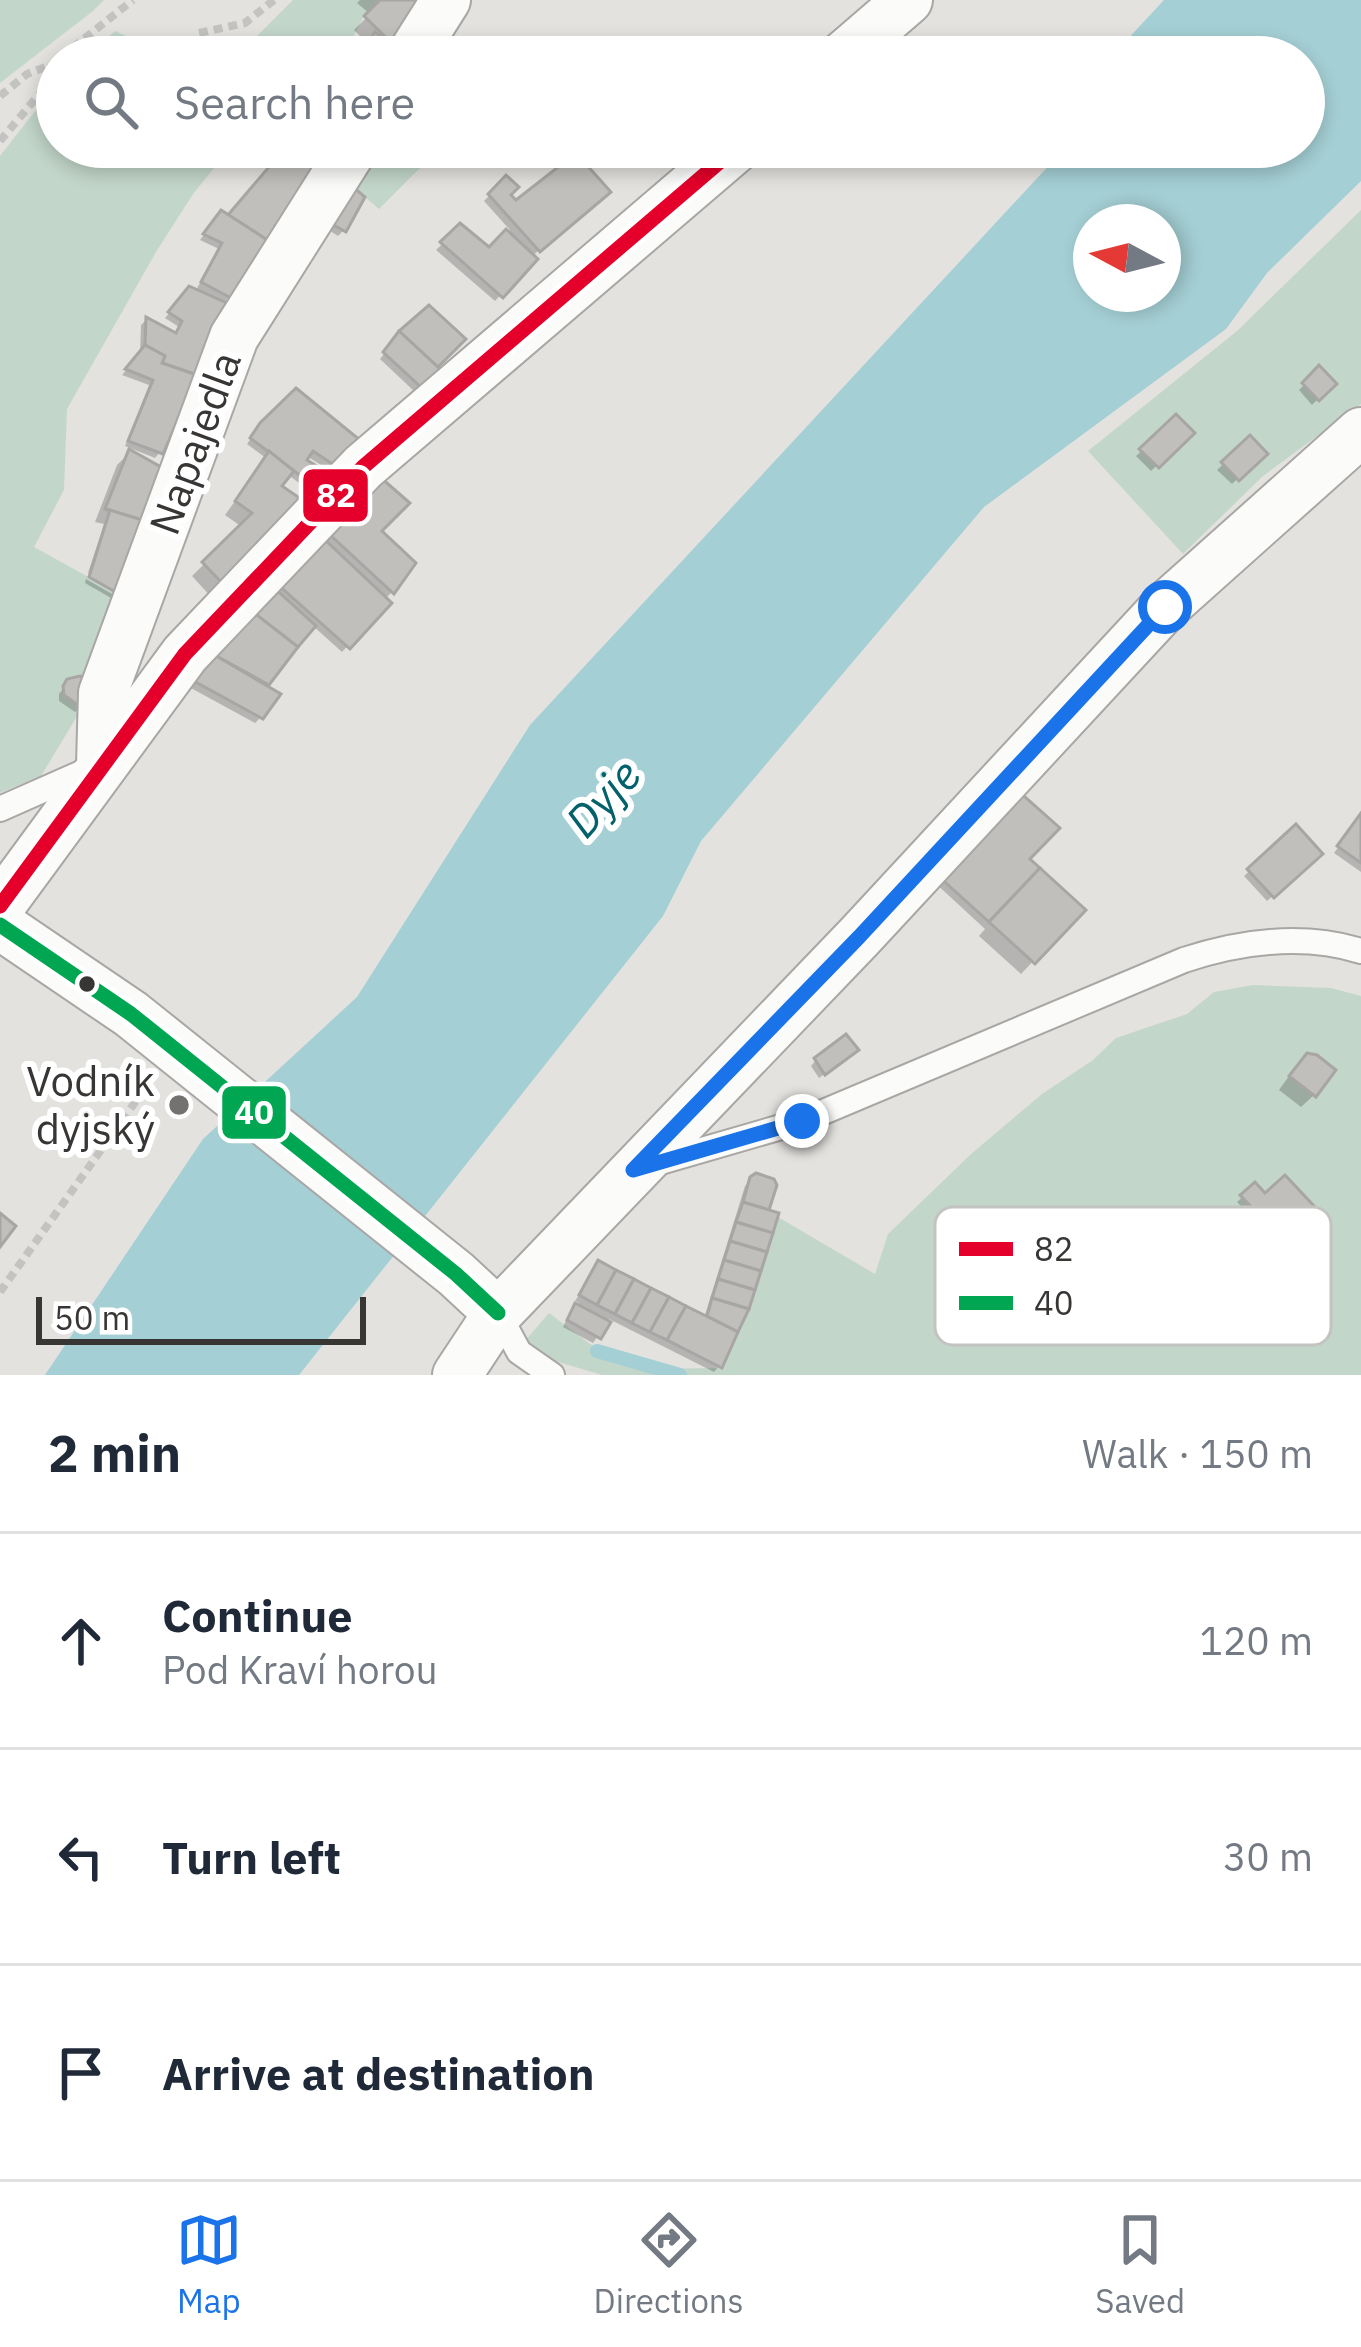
<!DOCTYPE html>
<meta charset="utf-8">
<style>
body{margin:0;font-family:"IBM Plex Sans",sans-serif;background:#f6f6f7;color:#1f2937}
.compass{position:absolute;left:1073px;top:204px;width:108px;height:108px;border-radius:50%;background:#fff;box-shadow:0 6px 18px #0003;rotate:277deg}
.scale{position:absolute;left:36px;bottom:30px;width:330px;box-sizing:border-box;padding-left:12px;border:6px solid #383634;border-top:0;font-size:33px;line-height:42px;white-space:nowrap;color:#383634;-webkit-text-stroke:9px #fff;paint-order:stroke}
.stop{position:absolute;width:36px;height:36px;margin:-27px;border:9px solid #1a73e8;border-radius:50%;background:#fff}
.stop.end{background:#1a73e8;border-color:#fff;box-shadow:0 3px 12px #0008}
.list{margin:0;padding:0;list-style:none}
h2{display:flex;justify-content:space-between;align-items:center;height:156px;margin:0;padding:0 48px;font-size:51px}
h2 small{font-size:39px;font-weight:400;color:#747a83}
.list li{display:grid;grid-template-columns:78px 1fr auto;gap:36px;align-items:center;box-sizing:border-box;height:216px;padding:0 48px;border-top:3px solid #e0e1e3}
.list b{display:block;font-size:45px;white-space:nowrap}
.list p{margin:0;font-size:39px;white-space:nowrap;color:#747a83}
.list em{font-size:39px;font-style:normal;color:#747a83}
.icon{flex:none;width:66px;height:66px;fill:none;stroke:currentColor;stroke-width:2;stroke-linecap:round;stroke-linejoin:round}
.map{position:relative;flex:none;width:1361px;height:1375px;overflow:hidden}
.search{position:absolute;background:#fff;box-shadow:0 6px 18px #0003;left:36px;right:36px;top:36px;height:132px;display:flex;align-items:center;gap:30px;box-sizing:border-box;padding:0 42px;border-radius:66px;color:#747a83;font-size:45px}
.sheet{height:804px;background:#fff}
nav{display:flex;justify-content:space-around;align-items:center;box-sizing:border-box;height:168px;border-top:3px solid #e0e1e3;background:#fff;font-size:33px;color:#747a83}
nav a{display:grid;justify-items:center;gap:6px}
nav .on{color:#1a73e8}
.map>svg:first-child{display:block}
.green{fill:#c3d6ca}
.water{fill:#a4cfd4;fill-rule:evenodd}
.shadow{fill:#0003}
.lines{fill:none;stroke-linecap:round;stroke-linejoin:round}
.stream{stroke:#a4cfd4;stroke-width:14}
.building{fill:#c1bfbc;stroke:#a8a6a4;stroke-width:3}
.lane-casing{stroke:#a9a7a5;stroke-width:28}
.street-casing{stroke:#a9a7a5;stroke-width:52}
.path{stroke:#c3c3c2;stroke-width:8;stroke-dasharray:9 6;stroke-linecap:butt}
.lane{stroke:#fbfbfa;stroke-width:24}
.street{stroke:#fbfbfa;stroke-width:48}
.bus-1-casing{stroke:#fff;stroke-width:24}
.bus-2-casing{stroke:#fff;stroke-width:24}
.bus-1{stroke:#e4002b;stroke-width:15}
.bus-2{stroke:#00a651;stroke-width:15}
.route{stroke:#1a73e8;stroke-width:15}
.bus-dot{fill:#383634;stroke:#fff;stroke-width:4.5}
.poi-dot{fill:#747270;stroke:#fff;stroke-width:4.5}
.labels{text-anchor:middle;stroke-width:12;stroke-linejoin:round;paint-order:stroke}
.street-label{font-size:42px;fill:#383634;stroke:#fff}
.poi-label{font-size:42px;fill:#383634;stroke:#fff;text-anchor:end}
.water-label{font-size:45px;font-style:italic;fill:#02616b;stroke:#fff}
.key{fill:#fff;stroke:#c3c3c2;stroke-width:3}
.key-label{font-size:33px;fill:#383634}
.line-badge{stroke:#fff;stroke-width:4.5}
.badge-label{font-size:33px;text-anchor:middle;font-weight:bold;fill:#fff}
</style>
<div class="map">
<svg width="1361" height="1375" viewBox="0 0 1361 1375">
<rect width="100%" height="100%" fill="#e4e2df"/>
<g class="green">
<path d="M0,0h104l-11,11 -93,72z"/>
<path d="M293,0h87l-16,16 -21,41h-258l30,-26 45,20 97,-15z"/>
<path d="M57,83v64h174l-38,47 -37,58 -89,157 -3,81 -30,57 85,47 -28,86c-15,-5 -30,-4 -27,15l18,13 -41,68 -41,17v-637z"/>
<path d="M378,147h27l21,15 -47,47 -26,-22 21,-35 8,5 -6,-7z"/>
<path d="M1361,210v194l-98,72 -80,78 -95,-103 149,-120z"/>
<path d="M1253,985l78,3 30,8v379h-759l-57,-17 -33,-2 37,-43 41,31 46,25 85,-1 28,-59 29,-92 97,57 13,-40 83,-80 71,-60 51,-34 23,-22 71,-24 27,-22z"/>
</g>
<path class="water" d="M1164,0h197v181l-94,92 -41,56 -242,178 -283,334 -38,75 -364,459h-254l158,-236 154,-142 173,-272 536,-578h238v-90h-193zM1091,222h72v72h-72z"/>
<g class="shadow">
<path d="M360,0h65l-30,57h-35l8,-13 -14,-14 16,-16 -13,-11z"/>
<path d="M289,147h42l-108,158 -63,147 -5,6 -30,-12 24,-61 -27,-10 18,-21 1,-29 5,-5 29,16 4,-9 -14,-9 25,-28 5,2 24,-43 -19,-9 16,-21h11z"/>
<path d="M506,179l1,16 8,9 92,-12 -76,65 3,2 -39,42 -59,-51 24,-23 29,24 21,-21 -26,-29z"/>
<path d="M348,196l-4,34 -6,6 -11,-7z"/>
<path d="M429,309l33,30 -48,52 -34,-32 14,-18z"/>
<path d="M1319,370l14,14 -21,21 -13,-15z"/>
<path d="M1176,419l14,14 -39,38 -15,-15z"/>
<path d="M255,432l111,17 -27,27 -39,-24 -3,4 37,25 -16,16 -31,-23 -75,124 -20,-22 50,-49 -17,-12 41,-57 -19,-14z"/>
<path d="M1250,439l14,15 -32,30 -15,-14z"/>
<path d="M129,453l-12,137 -29,-17 16,-49 -9,-2 22,-57z"/>
<path d="M381,481l-3,50 14,61 -8,8 3,3 -45,49 -30,-27 -48,61 -3,31 -6,6 -66,-36 76,-93z"/>
<path d="M86,579l28,16 -3,3 -26,-15z"/>
<path d="M69,681l11,26 -5,5 -16,-11v-7z"/>
<path d="M1361,816v56l-27,-19z"/>
<path d="M1296,829l23,25 -52,47 -23,-25z"/>
<path d="M1026,859l56,51 -61,64 -42,-38 6,-7 -52,-48z"/>
<path d="M849,1055l-30,23 -8,-12 5,-6z"/>
<path d="M1294,1069l20,26 -13,12 -22,-17z"/>
<path d="M752,1179l-5,128 -28,59 -5,6 -105,-53 -16,24 -30,-16 7,-15 9,-9 -4,-2 23,-37 106,54 41,-132z"/>
<path d="M1255,1186l10,11 45,9 -38,34 -35,-38z"/>
</g>
<g class="lines">
<path class="stream" d="M597,1351l83,24"/>
</g>
<g class="building">
<path d="M380,0h50l-28,53 -38,-37z"/>
<path d="M375,32l27,21 -3,4h-40z"/>
<path d="M286,147h23l16,13 -53,83 -44,-28z"/>
<path d="M576,153l35,39 -71,60 -52,-58 18,-19 13,12 -8,8 5,5z"/>
<path d="M353,187l12,10 -19,35 -16,-9z"/>
<path d="M221,210l51,33 -39,56 -32,-17 21,-39 -19,-9z"/>
<path d="M460,223l29,24 17,-18 32,30 -35,39 -63,-56z"/>
<path d="M189,286l42,19 -34,70 -35,-12 3,-7 -20,-11 1,-28 30,16 6,-12 -14,-9z"/>
<path d="M429,305l37,34 -28,28 -39,-36z"/>
<path d="M399,331l41,38 -18,19 -39,-36z"/>
<path d="M145,345l20,11 -3,7 35,12 -34,79 -35,-13 25,-61 -28,-11z"/>
<path d="M1319,365l18,19 -18,17 -17,-18z"/>
<path d="M296,388l75,61 -25,24 -33,-22 -6,9 32,20 -14,14 -75,-56 10,-15z"/>
<path d="M1176,414l19,19 -36,35 -20,-19z"/>
<path d="M1250,435l18,19 -29,27 -18,-19z"/>
<path d="M129,449l32,18 -19,53 -37,-11z"/>
<path d="M269,451l25,20 -12,15 29,20 -84,82 -25,-26 50,-49 -17,-12z"/>
<path d="M380,477l30,26 -28,28 34,32 -22,31 -66,-61z"/>
<path d="M110,510l32,10 -23,74 -30,-17z"/>
<path d="M323,538l69,65 -42,46 -75,-67z"/>
<path d="M271,585l45,41 -18,21 -49,-38z"/>
<path d="M249,609l49,38 -29,38 -58,-32z"/>
<path d="M211,653l70,41 -18,25 -71,-39z"/>
<path d="M80,676l12,4 -10,28 -18,-13 -1,-9 4,-7z"/>
<path d="M1015,788l45,40 -30,31 10,9 -51,54 -53,-48z"/>
<path d="M1361,813v50l-24,-17z"/>
<path d="M1296,824l27,30 -49,44 -27,-29z"/>
<path d="M1040,868l46,42 -51,54 -46,-42z"/>
<path d="M846,1034l13,16 -34,25 -11,-17z"/>
<path d="M1307,1053l10,2 19,15 -20,27 -27,-21z"/>
<path d="M756,1173l18,6 3,6 -8,25 -26,-8 7,-25z"/>
<path d="M1285,1175l29,31 -34,31 -40,-42 15,-13 10,11z"/>
<path d="M743,1202l36,11 -6,20 -37,-11z"/>
<path d="M0,1213l16,13 -16,21z"/>
<path d="M736,1222l37,11 -6,19 -37,-11z"/>
<path d="M730,1241l37,11 -6,19 -37,-11z"/>
<path d="M598,1260l18,10 -19,35 -18,-10z"/>
<path d="M724,1260l37,11 -6,19 -37,-11z"/>
<path d="M616,1270l18,9 -19,35 -18,-9z"/>
<path d="M634,1279l17,9 -19,35 -17,-9z"/>
<path d="M718,1279l37,11 -6,19 -37,-11z"/>
<path d="M651,1288l18,9 -19,35 -18,-9z"/>
<path d="M669,1297l17,9 -19,34 -17,-8z"/>
<path d="M712,1298l37,11 -11,23 -31,-16z"/>
<path d="M575,1303l36,19 -10,17 -34,-19z"/>
<path d="M686,1306l52,26 -16,36 -55,-28z"/>
</g>
<g class="lines">
<g class="lane-casing">
<g id="lane">
<path d="M0,809l88,-39"/>
<path d="M650,1165l152,-44 382,-161c58,-19 118,-27 177,-9"/>
<path d="M498,1313l21,39 33,23"/>
</g>
</g>
<g class="street-casing">
<g id="street">
<path d="M410,57l36,-57"/>
<path d="M842,57l66,-57"/>
<path d="M101,765l2,-72 131,-356 120,-190"/>
<path d="M0,906l185,-252 178,-187 374,-320"/>
<path d="M0,925l131,89 325,260 42,39"/>
<path d="M457,1375l41,-62 361,-376 306,-330 196,-175"/>
</g>
</g>
<g class="path">
<path d="M199,33l46,-10 29,-23"/>
<path d="M61,57l72,-57"/>
<path d="M0,96l27,-22 24,-9"/>
<path d="M0,141l41,-49 10,-27"/>
<path d="M0,1292l148,-208"/>
</g>
<use href="#lane" class="lane"/>
<use href="#street" class="street"/>
<g class="bus-1-casing">
<path id="bus-1" d="M0,906l185,-252 178,-187 374,-320"/>
</g>
<g class="bus-2-casing">
<path id="bus-2" d="M0,925l131,89 325,260 42,39"/>
</g>
<use href="#bus-1" class="bus-1"/>
<use href="#bus-2" class="bus-2"/>
</g>
<g class="lines">
<path class="route" d="M802,1121l-169,49 226,-233 306,-330"/>
</g>
<circle class="bus-dot" cx="87" cy="984" r="10"/>
<circle class="poi-dot" cx="179" cy="1105" r="12"/>
<g class="labels">
<g class="street-label">
<text transform="translate(195 443) rotate(-70)" y="15">Napajedla</text>
</g>
<g class="poi-label">
<text x="155" y="1096">Vodník<tspan x="155" dy="48">dyjský</tspan></text>
</g>
<g class="water-label">
<text transform="translate(603 798) rotate(-48)" y="16">Dyje</text>
</g>
</g>
<rect x="935" y="1207" width="396" height="138" rx="18" class="key"/>
<rect x="959" y="1242" width="54" height="14" fill="#e4002b"/>
<rect x="959" y="1296" width="54" height="14" fill="#00a651"/>
<g class="key-label">
<text x="1034" y="1261">82</text>
<text x="1034" y="1315">40</text>
</g>
<g class="line-badge">
<rect x="301" y="467" width="69" height="57" rx="12" fill="#e4002b"/>
<rect x="220" y="1084" width="68" height="57" rx="12" fill="#00a651"/>
</g>
<g class="badge-label">
<text x="336" y="507">82</text>
<text x="254" y="1124">40</text>
</g>
</svg>
<svg class="compass" viewBox="-18 -18 36 36"><path d="M0-13l5 13h-10z" fill="#e53935"/><path d="M0 13l5-13h-10z" fill="#747a83"/></svg>
<div class="scale">50 m</div>
<div class="stop" style="left:1165px;top:607px"></div>
<div class="stop end" style="left:802px;top:1121px"></div>
<div class="search"><svg class="icon" aria-label="search" viewBox="0 0 24 24"><circle cx="10" cy="10" r="6"/><path d="M15 15l6 6"/></svg>Search here</div>
</div>
<section class="sheet">
<h2>2 min<small>Walk · 150 m</small></h2>
<ul class="list">
<li><svg class="icon" aria-label="ahead" viewBox="0 0 24 24"><path d="M12 20V5M6 11l6-6 6 6"/></svg><div><b>Continue</b><p>Pod Kraví horou</p></div><em>120 m</em></li>
<li><svg class="icon" aria-label="left" viewBox="0 0 24 24"><path d="M17 20v-9H6M10 6l-5 5 5 5"/></svg><div><b>Turn left</b></div><em>30 m</em></li>
<li><svg class="icon" aria-label="arrive" viewBox="0 0 24 24"><path d="M6 21V4h12l-3 4 3 4H6"/></svg><div><b>Arrive at destination</b></div></li>
</ul>
</section>
<nav>
<a class="on"><svg class="icon" aria-label="map" viewBox="0 0 24 24"><path d="M3 6l6-2 6 2 6-2v14l-6 2-6-2-6 2zM9 4v14M15 6v14"/></svg>Map</a>
<a><svg class="icon" aria-label="directions" viewBox="0 0 24 24"><path d="M12 3l9 9-9 9-9-9zM9 14v-3h6M13 9l2 2-2 2"/></svg>Directions</a>
<a><svg class="icon" aria-label="saved" viewBox="0 0 24 24"><path d="M7 4h10v16l-5-4-5 4z"/></svg>Saved</a>
</nav>
